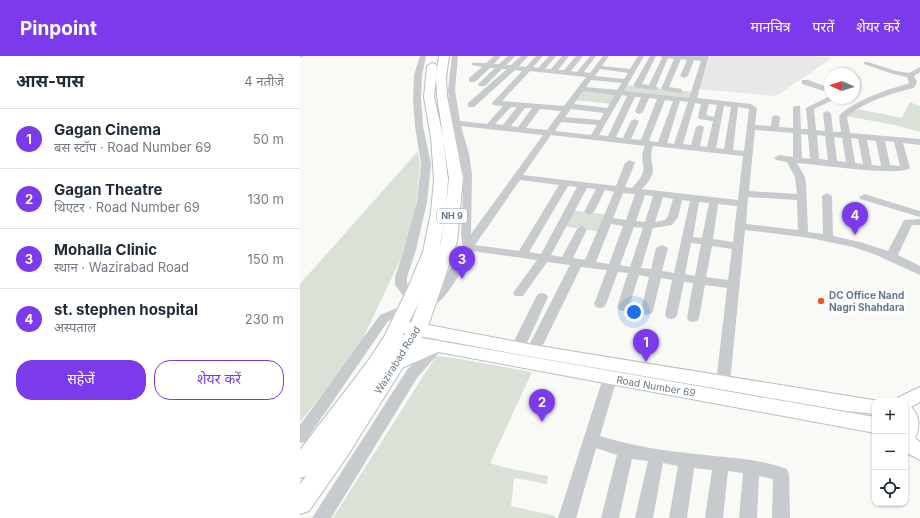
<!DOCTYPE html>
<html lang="hi">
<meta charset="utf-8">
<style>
body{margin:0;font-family:Inter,"Noto Sans Devanagari",sans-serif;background:#f6f6f7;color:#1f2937}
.controls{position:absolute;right:12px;bottom:12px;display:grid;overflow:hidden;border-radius:8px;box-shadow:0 1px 3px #0004}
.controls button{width:36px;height:36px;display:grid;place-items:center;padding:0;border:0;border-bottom:1px solid #e0e1e3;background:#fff;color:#1f2937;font:20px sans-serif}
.compass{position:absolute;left:524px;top:12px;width:36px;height:36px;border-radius:50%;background:#fff;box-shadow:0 1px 3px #0004;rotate:273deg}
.you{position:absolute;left:334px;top:256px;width:14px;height:14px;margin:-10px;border:3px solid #fff;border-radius:50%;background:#1a73e8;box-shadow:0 0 0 6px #1a73e833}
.badge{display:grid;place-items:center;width:26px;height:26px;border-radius:50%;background:#7c3aed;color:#fff;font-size:13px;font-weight:700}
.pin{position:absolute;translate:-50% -33px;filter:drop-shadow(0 1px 2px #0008)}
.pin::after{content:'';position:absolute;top:21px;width:14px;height:12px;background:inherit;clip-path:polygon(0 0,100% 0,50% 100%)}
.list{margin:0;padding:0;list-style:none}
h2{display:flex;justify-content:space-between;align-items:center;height:52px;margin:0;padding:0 16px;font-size:17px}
h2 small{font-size:13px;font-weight:400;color:#747a83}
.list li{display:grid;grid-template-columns:26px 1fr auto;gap:12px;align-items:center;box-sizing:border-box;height:60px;padding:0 16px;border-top:1px solid #e0e1e3}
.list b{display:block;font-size:15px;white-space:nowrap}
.list p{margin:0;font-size:13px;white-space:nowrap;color:#747a83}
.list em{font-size:13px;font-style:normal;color:#747a83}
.actions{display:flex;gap:8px;padding:12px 16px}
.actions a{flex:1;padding:9px 0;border:1px solid #7c3aed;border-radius:16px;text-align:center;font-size:14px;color:#7c3aed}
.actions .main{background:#7c3aed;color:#fff}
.icon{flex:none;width:22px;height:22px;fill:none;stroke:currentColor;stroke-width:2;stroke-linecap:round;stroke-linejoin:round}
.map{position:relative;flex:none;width:620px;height:462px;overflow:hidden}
header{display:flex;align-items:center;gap:24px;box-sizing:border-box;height:56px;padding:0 20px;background:#7c3aed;color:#fff}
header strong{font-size:19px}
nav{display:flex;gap:22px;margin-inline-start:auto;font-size:14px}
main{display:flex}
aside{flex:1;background:#fff}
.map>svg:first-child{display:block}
.built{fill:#e7e8e7}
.green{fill:#dae1d7}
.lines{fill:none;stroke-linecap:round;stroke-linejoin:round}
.major-casing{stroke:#babec2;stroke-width:2}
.highway-casing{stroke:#b9bdc0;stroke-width:2}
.minor{fill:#c7cbce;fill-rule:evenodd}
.major{fill:#fff;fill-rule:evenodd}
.highway{fill:#fff;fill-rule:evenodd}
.poi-dot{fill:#ee5921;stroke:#fff;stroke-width:1.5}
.labels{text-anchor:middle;stroke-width:4;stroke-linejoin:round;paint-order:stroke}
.shield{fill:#fff;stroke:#94a0ac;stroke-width:1}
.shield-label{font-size:9px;font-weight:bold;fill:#667889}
.poi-label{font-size:10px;font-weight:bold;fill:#667889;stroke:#fff;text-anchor:start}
.street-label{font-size:10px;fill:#667889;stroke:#fff}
</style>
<header>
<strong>Pinpoint</strong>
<nav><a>मानचित्र</a><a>परतें</a><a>शेयर करें</a></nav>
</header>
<main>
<aside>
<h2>आस-पास<small>4 नतीजे</small></h2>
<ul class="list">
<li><span class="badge">1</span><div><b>Gagan Cinema</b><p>बस स्टॉप · Road Number 69</p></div><em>50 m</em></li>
<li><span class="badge">2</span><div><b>Gagan Theatre</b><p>थिएटर · Road Number 69</p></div><em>130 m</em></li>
<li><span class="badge">3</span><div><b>Mohalla Clinic</b><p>स्थान · Wazirabad Road</p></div><em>150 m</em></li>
<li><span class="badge">4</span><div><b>st. stephen hospital</b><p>अस्पताल</p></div><em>230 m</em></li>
</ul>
<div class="actions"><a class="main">सहेजें</a><a>शेयर करें</a></div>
</aside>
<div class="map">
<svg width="620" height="462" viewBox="0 0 620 462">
<rect width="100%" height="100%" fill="#f9f9f6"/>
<path class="built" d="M410,0h103l19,2 -56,38 -77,-7z"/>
<g class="green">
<path d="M323,29l71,7 -3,8 -72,-7 -6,11 -40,-4 8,-11 38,4z"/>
<path d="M610,46l10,4v26l-25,-7 -49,-9 6,-5h4l2,-2 44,9z"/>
<path d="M118,95l2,15 -4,41 -11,43 -47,99 -58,73v-138z"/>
<path d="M270,154l39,5 -7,17 -40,-6z"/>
<path d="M136,300l18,2 78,14 -42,91 12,4 46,9 -1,8 -33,-6 -3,28 44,10v2h-222z"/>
</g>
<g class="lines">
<g class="major-casing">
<g id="major">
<path d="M98,265l20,2 115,22 346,56h-4v13l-29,-3 -313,-54 -141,-26 -2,-4 2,-4z"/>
<path d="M99,278l476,83v16l-437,-81 -43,19 -6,-1 -3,-5 3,-5 27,-12 -23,-4 -2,-4 2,-4z"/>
<path d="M620,331v15l-9,5c9,8 9,21 4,31l5,4v18l-15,-8v-51h-9l3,-4z"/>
</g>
</g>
<g class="highway-casing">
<path id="highway" d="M139,0h10l-3,21 1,19 16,82 -6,64 -30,87 -81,129 -37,53 -9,3v-30l6,-8 -6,2v-28l68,-89 16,-24 23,-47 16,-38 8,-40 3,-32 -3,-43 -7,-40 3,-31 5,-3 3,1 2,2 -1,10zM136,22l1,18 6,40 -9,-39zM143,83l6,39 -3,29 2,-27zM144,164l-3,22 -1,3zM119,246l-10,26 -9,14 1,-3z"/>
</g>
<g class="minor">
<path d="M0,0h4l-4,2z"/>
<path d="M120,0h6l-4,19 -1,23 2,28 8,38 -4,38 -11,48 -9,27v7l11,15 -2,3h-8l-13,-17v-8l9,-27 13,-48 4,-38 -6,-38 -2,-28 1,-23z"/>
<path d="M152,0h6l-3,34 5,31 27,3 16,-18 -10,-1 -1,-2 30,-32 -7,-1 -41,37h-6v-4l39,-34h-5l-17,17h-6l-1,-2 17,-16h-5l-15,14h-6v-4l13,-11 -10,-2v-2h14l8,-7h7l-7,8h5l9,-8h7l-9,9h5l10,-9h7l-9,10 7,1 10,-11h7l-10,11 5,1 11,-12h7l-11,13h6l11,-13h7l-11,14h6l12,-14h7l-12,15 6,1 13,-16h6l-12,16 6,1 13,-17h6l-7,10 28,3 8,-13h6l-20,35 65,7 12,-37 -7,-1 -6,16 -4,2 -4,-2 7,-16 -6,-1 -12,28 13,2v4l-17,-2 -4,-2 13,-30 -6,-1 -12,28 2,2 -1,2 -20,-2 -4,-2 17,-30h6l-14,28 7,1 13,-27 -2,-2h49l-12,42 54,6 6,4 -2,17 16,1 1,-9 4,-2 4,2 -1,10 14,1v-20l1,-2h6l1,23h7l-2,-21 24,-12v2h4l-1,2 -19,9 2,21 9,1 -2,-18 4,-2 4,2 2,19h8l-2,-16c12,-14 51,-28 69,-32l1,-2 -2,-5 -14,-3 -29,-10v-2h4l28,9 13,2 11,-6v5l-6,4 3,6 -3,6c-21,5 -51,14 -67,29l3,16 70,6v6l-17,-2 7,25c-9,9 -96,-4 -113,-5l8,14 1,6 2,49 15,2 -1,-38 5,-3 5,3 1,40 27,6 28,9 16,-31 16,-1v6h-8l-14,30 22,11v9l-46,-21 -21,-7 -43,-9 -65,-8 -15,153 -2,4 -5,1 -5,-1 -2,-4 11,-95 -22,-3 -6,33 -2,3 -4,1 -4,-1 -2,-3 6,-35 -9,-1 -7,33 -2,3 -4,1 -4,-1 -2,-3 7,-35 -11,-2 -8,33 -2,3 -4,1 -4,-1 -2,-3 8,-34 -10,-2 -10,32 -2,3 -4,1 -4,-1 -2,-3 11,-34 -10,-1 -12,32 -2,3 -4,1 -4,-1 -2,-3 13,-34 -26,-3 -41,84 -2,3 -5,2 -5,-2 -2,-3 44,-86 -23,-3 -24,34h-8l-2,-3 24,-33 -65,-9c-8,14 -30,62 -49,57l-2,-3 21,-23 21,-35 -2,-12 2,-41 -1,-27 -10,-42 -7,-3 1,-2h5l-3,-30zM300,13l28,4 -4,6 -29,-3zM230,15l56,6 -22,29 -62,-5zM291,24l31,3 -5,7 -31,-3zM283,35l32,4 -8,13 -33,-4zM322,39l5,1 -19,40 -9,-1zM335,41h6l-6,15 4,2 4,-2 6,-14 8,1 -16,41 -10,-1 8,-18 -4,-2 -4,2 -8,17 -7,-1zM365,44l8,1 -15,41 -9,-1zM380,45l8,1 -14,42 -7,-1zM395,47l6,1 -3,13 1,2 14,2 -6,26 -7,-1 4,-19 -4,-2 -4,2 -5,18 -8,-1zM409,48l8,1 -3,12 -8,-2zM424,50l7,1 -7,42 -8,-1zM211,51h6l-14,18 -8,-1zM438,51l11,2 -5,42 -11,-1zM225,52h7l-14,19 -7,-1zM240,53l21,2 -14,19 -21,-2zM271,53l33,4 -4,7 -35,-3zM261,66l36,3 -6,10 -36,-4zM161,70l82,9 -72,99 1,-60 -3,-20zM455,74l38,3v24l-14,-2 -5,3 2,2 11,2 8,15 2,17 -48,-3zM501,78l7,1 2,24 -8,-1zM251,79l94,11c-9,19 9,19 -13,42l-7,-1 10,-24 -5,-3 -5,3 -9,23 -93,-11zM517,79l8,1 3,24 -9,-1zM534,81l8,1 4,24 -9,-1zM551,82l7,1 5,25 -8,-1zM567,84l9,1 5,25 -9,-1zM585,85l9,1 6,24 -10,-1zM353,90l90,10 -5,44 -96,-11c21,-22 4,-23 11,-43zM220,124l39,5 -40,66 -44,-6zM268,130l9,1 -36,67 -12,-2zM287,132l9,1 -12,23 5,3 5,-3 11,-22 9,2 -29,68 -12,-2 14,-29 -5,-3 -5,3 -15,28 -11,-2zM323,137l12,1 -9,26 -13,-2zM345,139l8,1 -8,26 -9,-1zM363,141l10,2 -5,17 -3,4 -10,2zM448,141l49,3 1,30 -52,-6zM382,144l8,1 -16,72 -12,-2 6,-23 -6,-3 -6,3 -5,21 -10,-1 12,-40 19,-3 6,-8zM399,146l10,1 -7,35 -9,-1zM418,148l19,2 -4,36 -20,-3zM311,168l12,2 -14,38 -13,-2zM334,171l9,1 -13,39 -10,-2zM391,187l10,1 -6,32 -10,-2zM412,190l20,3 -4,31 -22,-3z"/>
<path d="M502,24h6l22,8v5l-28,-9z"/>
<path d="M557,29l4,2 -7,3v-4z"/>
<path d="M564,138l56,17v6l-60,-18 -1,-2z"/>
<path d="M242,237l4,1 2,3 -23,50 -2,3 -5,2 -5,-2 -2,-3 25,-50 2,-3z"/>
<path d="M107,248l4,1 2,3 -2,3 -23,10 -83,121 -5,1v-18l80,-110z"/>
<path d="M144,273l5,2 2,3 -9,15 -25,29 -86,140h-19l95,-148 25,-27 7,-12z"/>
<path d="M310,317l5,1 2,4 -17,58c34,11 69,15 105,19 27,3 56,4 82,14l2,5 1,44h-18l1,-39 -14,-3 -2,42h-18l4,-45 -15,-2 -5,47h-18l7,-48 -18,-2 -7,50h-18l9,-52 -15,-3 -10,55h-18l13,-57 -16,-2 -13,59h-18l16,-63 -21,-7 -20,70h-18l45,-140 2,-4z"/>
</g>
<use href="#major" class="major"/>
<use href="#highway" class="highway"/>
</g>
<circle class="poi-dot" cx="521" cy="245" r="4"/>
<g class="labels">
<rect class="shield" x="137" y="153" width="30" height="14" rx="3"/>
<g class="shield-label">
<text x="152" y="163">NH 9</text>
</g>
<g class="poi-label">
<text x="529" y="243">DC Office Nand<tspan x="529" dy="12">Nagri Shahdara</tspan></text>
</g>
<g class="street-label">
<text transform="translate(97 304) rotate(-58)" y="4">Wazirabad Road</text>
<text transform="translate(356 330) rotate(10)" y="4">Road Number 69</text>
</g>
</g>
</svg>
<div class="controls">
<button>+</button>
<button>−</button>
<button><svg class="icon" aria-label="locate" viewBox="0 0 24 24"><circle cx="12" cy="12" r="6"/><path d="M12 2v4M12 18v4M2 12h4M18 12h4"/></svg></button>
</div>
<svg class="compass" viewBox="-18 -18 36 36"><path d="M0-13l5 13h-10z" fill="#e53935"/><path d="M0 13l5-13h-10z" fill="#747a83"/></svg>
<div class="you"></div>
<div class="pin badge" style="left:346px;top:306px">1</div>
<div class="pin badge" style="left:242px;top:366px">2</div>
<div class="pin badge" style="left:162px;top:223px">3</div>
<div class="pin badge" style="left:555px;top:179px">4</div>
</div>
</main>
